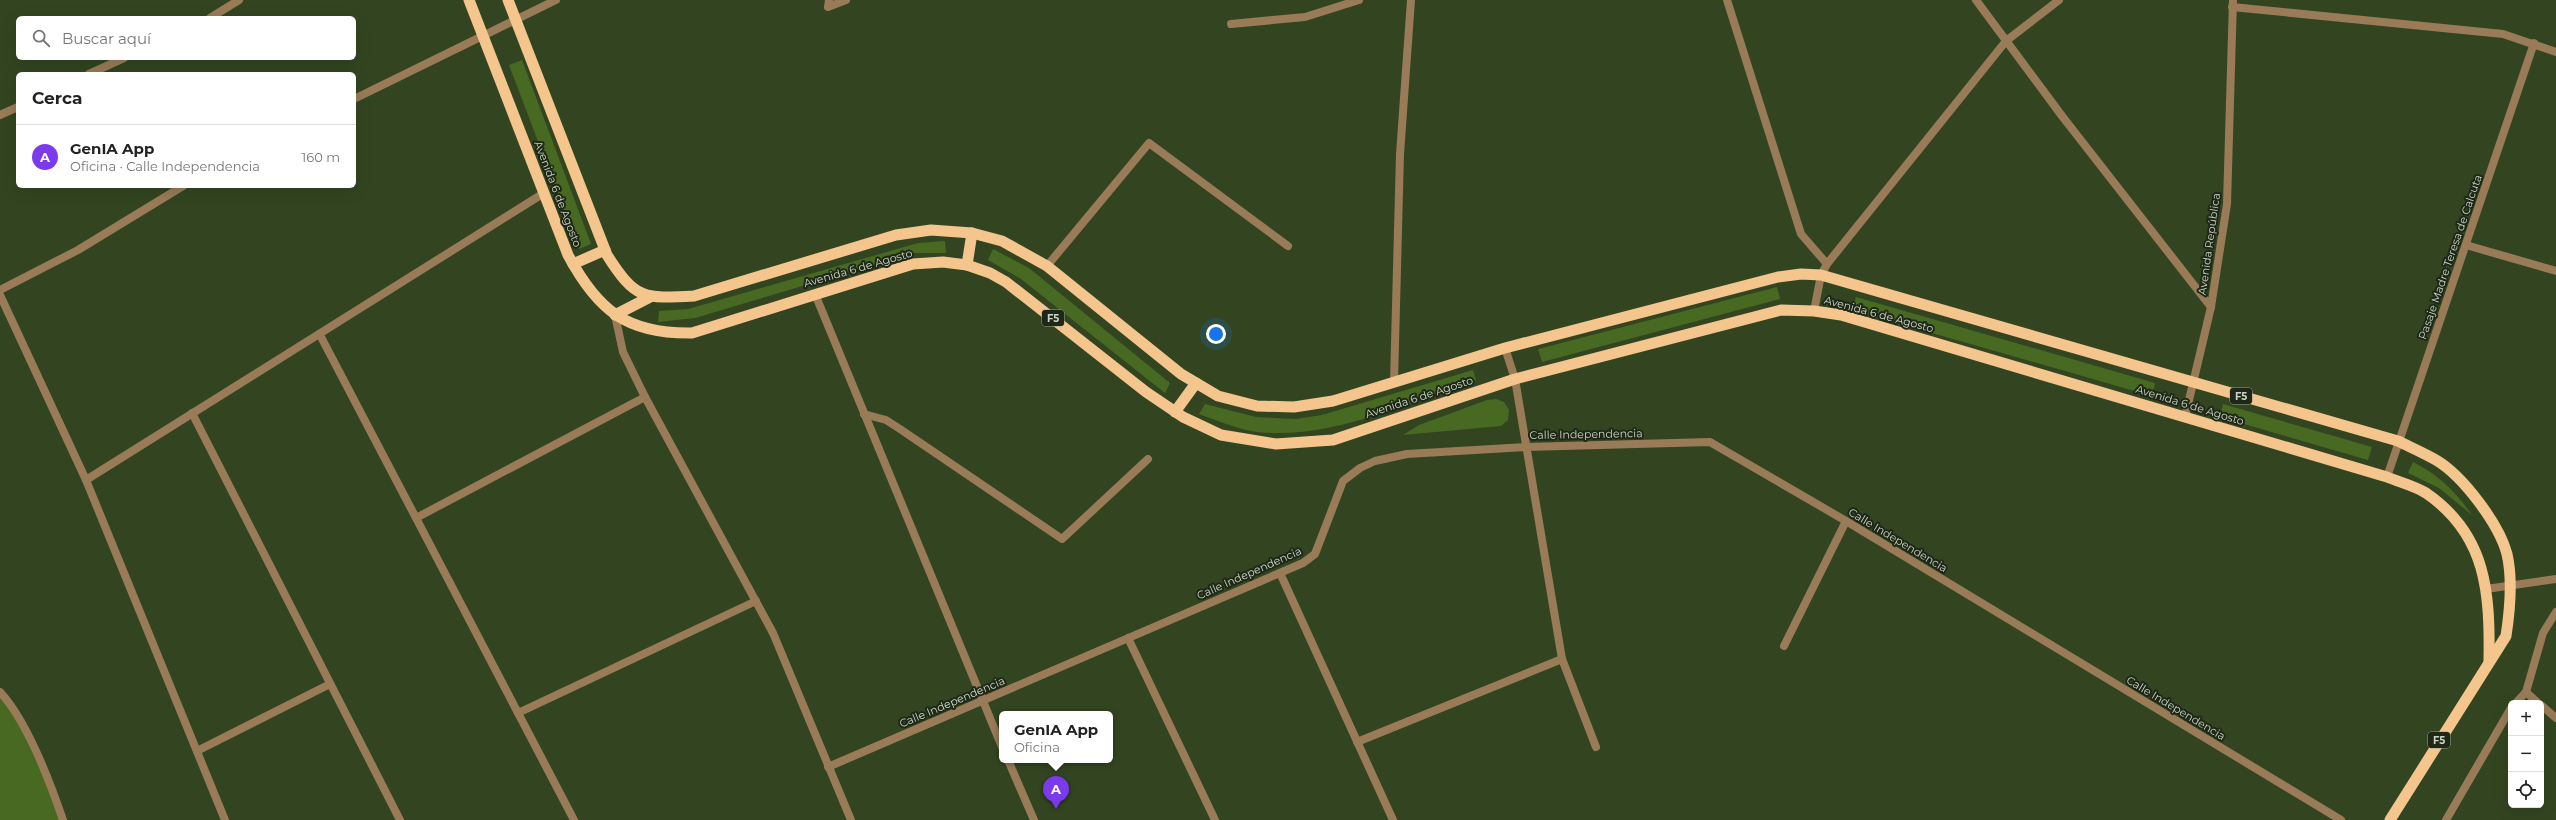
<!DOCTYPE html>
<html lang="es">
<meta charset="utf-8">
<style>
body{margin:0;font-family:Montserrat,sans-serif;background:#f6f6f6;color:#222}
.controls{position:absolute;right:12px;bottom:12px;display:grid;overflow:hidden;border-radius:6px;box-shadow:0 4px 16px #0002}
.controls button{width:36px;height:36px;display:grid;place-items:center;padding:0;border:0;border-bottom:1px solid #e0e0e0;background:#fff;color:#222;font:20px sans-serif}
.you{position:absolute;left:1216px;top:334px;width:14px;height:14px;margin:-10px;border:3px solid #fff;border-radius:50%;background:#1a73e8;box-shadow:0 0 0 6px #1a73e833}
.badge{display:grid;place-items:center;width:26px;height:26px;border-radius:50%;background:#7c3aed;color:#fff;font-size:13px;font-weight:700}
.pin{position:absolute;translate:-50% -33px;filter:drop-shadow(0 1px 2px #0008)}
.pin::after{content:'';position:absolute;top:21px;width:14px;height:12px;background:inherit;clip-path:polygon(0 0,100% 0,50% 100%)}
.popup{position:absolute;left:999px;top:711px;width:114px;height:52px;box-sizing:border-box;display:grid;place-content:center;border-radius:6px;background:#fff;filter:drop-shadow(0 1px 3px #0005);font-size:13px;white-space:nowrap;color:#767676}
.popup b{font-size:15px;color:#222}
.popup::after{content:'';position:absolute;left:50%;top:100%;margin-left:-8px;border:8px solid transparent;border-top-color:#fff}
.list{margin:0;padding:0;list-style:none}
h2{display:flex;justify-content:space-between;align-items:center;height:52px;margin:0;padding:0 16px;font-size:17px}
h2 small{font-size:13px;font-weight:400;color:#767676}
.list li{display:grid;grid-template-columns:26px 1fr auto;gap:12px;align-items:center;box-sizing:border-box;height:64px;padding:0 16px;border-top:1px solid #e0e0e0}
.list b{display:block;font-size:15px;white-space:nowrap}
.list p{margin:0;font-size:13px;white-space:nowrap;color:#767676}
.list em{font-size:13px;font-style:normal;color:#767676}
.icon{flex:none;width:22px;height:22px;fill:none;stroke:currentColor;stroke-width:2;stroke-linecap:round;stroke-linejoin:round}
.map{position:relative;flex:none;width:2556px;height:820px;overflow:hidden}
.search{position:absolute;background:#fff;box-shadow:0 4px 16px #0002;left:16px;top:16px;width:340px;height:44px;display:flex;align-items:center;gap:10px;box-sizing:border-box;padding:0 14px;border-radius:6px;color:#767676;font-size:15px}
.panel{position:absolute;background:#fff;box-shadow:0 4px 16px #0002;left:16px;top:72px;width:340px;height:116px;border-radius:6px}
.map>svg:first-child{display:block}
.green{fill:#476921}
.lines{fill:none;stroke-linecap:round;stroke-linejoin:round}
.service{stroke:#997b57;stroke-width:8}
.minor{stroke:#997b57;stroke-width:8}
.tertiary{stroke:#997b57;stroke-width:8}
.trunk{stroke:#f4c68e;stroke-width:11}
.labels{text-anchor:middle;stroke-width:4;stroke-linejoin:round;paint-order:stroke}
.shield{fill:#1f2818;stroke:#97a28e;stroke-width:1}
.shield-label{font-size:10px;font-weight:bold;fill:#cad6c1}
.street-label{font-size:11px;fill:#cad6c1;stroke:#1f2818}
</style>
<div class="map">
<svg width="2556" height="820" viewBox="0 0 2556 820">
<rect width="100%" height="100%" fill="#324520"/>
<g class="green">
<path d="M522,60l69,184 -12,5 -70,-184z"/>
<path d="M945,241l1,12h-32l-219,65 -37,4 1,-11 29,-2 230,-66z"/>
<path d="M993,249l36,19 141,115 -5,10 -144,-114 -33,-19z"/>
<path d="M1777,287l3,12 -238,63 -4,-13z"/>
<path d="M1856,297l299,86 -3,13 -300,-86z"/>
<path d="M1473,370l3,10c-68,23 -146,60 -219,52 -20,-3 -39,-11 -58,-18l6,-10 51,13 40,2 26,-4z"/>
<path d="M1496,399l8,3 5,8 -1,10 -7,6 -98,9 16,-10 68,-25z"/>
<path d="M2223,404l149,43 -4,13 -148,-43z"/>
<path d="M2413,462c26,13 42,29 59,53l-33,-27 -31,-15z"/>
<path d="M0,692l10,11 53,117h-63z"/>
</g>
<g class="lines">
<path class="service" d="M864,414l22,6 14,9 162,110 86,-80"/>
<g class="minor">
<path d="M829,0l-1,7 18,-7"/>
<path d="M1727,0l74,234 26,30"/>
<path d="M2232,7l271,27 53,18"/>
<path d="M210,18l29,-18"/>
<path d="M1231,24l74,-7 54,-17"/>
<path d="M89,74l35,-16"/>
<path d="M354,99l202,-99"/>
<path d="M0,115l18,-8"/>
<path d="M2466,245l90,26"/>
<path d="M1047,266l102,-123 139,103"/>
<path d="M0,290l78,-40 105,-64"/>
<path d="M815,294l187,453"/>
<path d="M0,295l86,185 139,340"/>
<path d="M1814,311l7,-36 6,-11 179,-223 53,-41"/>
<path d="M615,315l8,37 22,45 128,236 78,187"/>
<path d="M320,335l96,183"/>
<path d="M1505,348l10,31 47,280 34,88"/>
<path d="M1394,382l6,-228 11,-154"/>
<path d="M192,413l208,407"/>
<path d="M2387,477l147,-434"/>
<path d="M86,480l458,-287"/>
<path d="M1280,573l113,247"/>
<path d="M2486,589l70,-10"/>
<path d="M1128,638l87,182"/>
<path d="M1784,646l62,-125"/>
<path d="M0,692c27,29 50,90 63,128"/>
<path d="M2526,692l12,11"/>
<path d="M2516,703l10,-11 17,-59 13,-21"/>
<path d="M2541,705l15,13"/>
<path d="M518,713l238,-112"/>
<path d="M1357,742l205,-83"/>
<path d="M197,751l133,-67"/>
<path d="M1008,760l26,60"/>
<path d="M828,767l475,-204 12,-9 28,-73 17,-13 15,-7 32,-7 119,-7 184,-5 136,79 495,299"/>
<path d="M574,820l-158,-302 229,-121"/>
<path d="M2446,820l65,-112"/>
</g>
<g class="tertiary">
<path d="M1976,0l86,116 149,191"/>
<path d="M2185,417l26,-110 16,-103 6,-204"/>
</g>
<g class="trunk">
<path d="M469,0l99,255c30,56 59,79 124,78l221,-69 30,-2 24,3 23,8 16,9 140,110 37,25 38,18 55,9 57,-4 182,-61 266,-69 33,1 27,4 546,162c12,5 28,9 39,16 61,42 64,100 63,168"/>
<path d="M508,0l99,255c28,44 36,44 87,41l202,-61 35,-5 41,3 30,8 45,25 134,108 37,22 39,10 37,1 39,-6 172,-53 273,-71 23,-3 20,1 577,166c12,6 26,12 38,19 27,16 63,64 71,94 6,26 3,56 -1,82l-116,184"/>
<path d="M573,264l32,-14"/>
<path d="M967,265l5,-32"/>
<path d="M615,315l37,-19"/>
<path d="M1175,412l21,-29"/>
</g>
</g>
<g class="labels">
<g class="shield">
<rect x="1042" y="310" width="22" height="16" rx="3"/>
<rect x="2230" y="388" width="22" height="16" rx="3"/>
<rect x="2428" y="732" width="22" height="16" rx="3"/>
</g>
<g class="shield-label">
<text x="1053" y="322">F5</text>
<text x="2241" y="400">F5</text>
<text x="2439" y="744">F5</text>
</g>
<g class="street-label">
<text transform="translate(558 194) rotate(69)" y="4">Avenida 6 de Agosto</text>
<text transform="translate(2209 244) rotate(-82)" y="4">Avenida República</text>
<text transform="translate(2450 257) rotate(-71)" y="4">Pasaje Madre Teresa de Calcuta</text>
<text transform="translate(858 268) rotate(-16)" y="4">Avenida 6 de Agosto</text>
<text transform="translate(1879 314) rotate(15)" y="4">Avenida 6 de Agosto</text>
<text transform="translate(1419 397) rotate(-18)" y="4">Avenida 6 de Agosto</text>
<text transform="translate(2190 405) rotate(17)" y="4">Avenida 6 de Agosto</text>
<text transform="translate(1586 434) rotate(-1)" y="4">Calle Independencia</text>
<text transform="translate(1898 540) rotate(31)" y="4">Calle Independencia</text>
<text transform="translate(1249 573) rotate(-24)" y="4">Calle Independencia</text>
<text transform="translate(952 702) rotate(-23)" y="4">Calle Independencia</text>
<text transform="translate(2176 708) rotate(31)" y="4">Calle Independencia</text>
</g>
</g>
</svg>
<div class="controls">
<button>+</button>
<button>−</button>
<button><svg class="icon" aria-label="locate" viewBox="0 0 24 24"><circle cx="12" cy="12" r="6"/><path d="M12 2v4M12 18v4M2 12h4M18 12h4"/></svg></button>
</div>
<div class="you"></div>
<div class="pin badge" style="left:1056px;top:809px">A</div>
<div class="popup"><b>GenIA App</b>Oficina</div>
<div class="search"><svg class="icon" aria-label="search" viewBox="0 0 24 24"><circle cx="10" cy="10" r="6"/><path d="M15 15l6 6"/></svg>Buscar aquí</div>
<section class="panel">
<h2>Cerca<small></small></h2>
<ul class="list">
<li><span class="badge">A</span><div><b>GenIA App</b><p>Oficina · Calle Independencia</p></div><em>160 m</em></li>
</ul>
</section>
</div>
